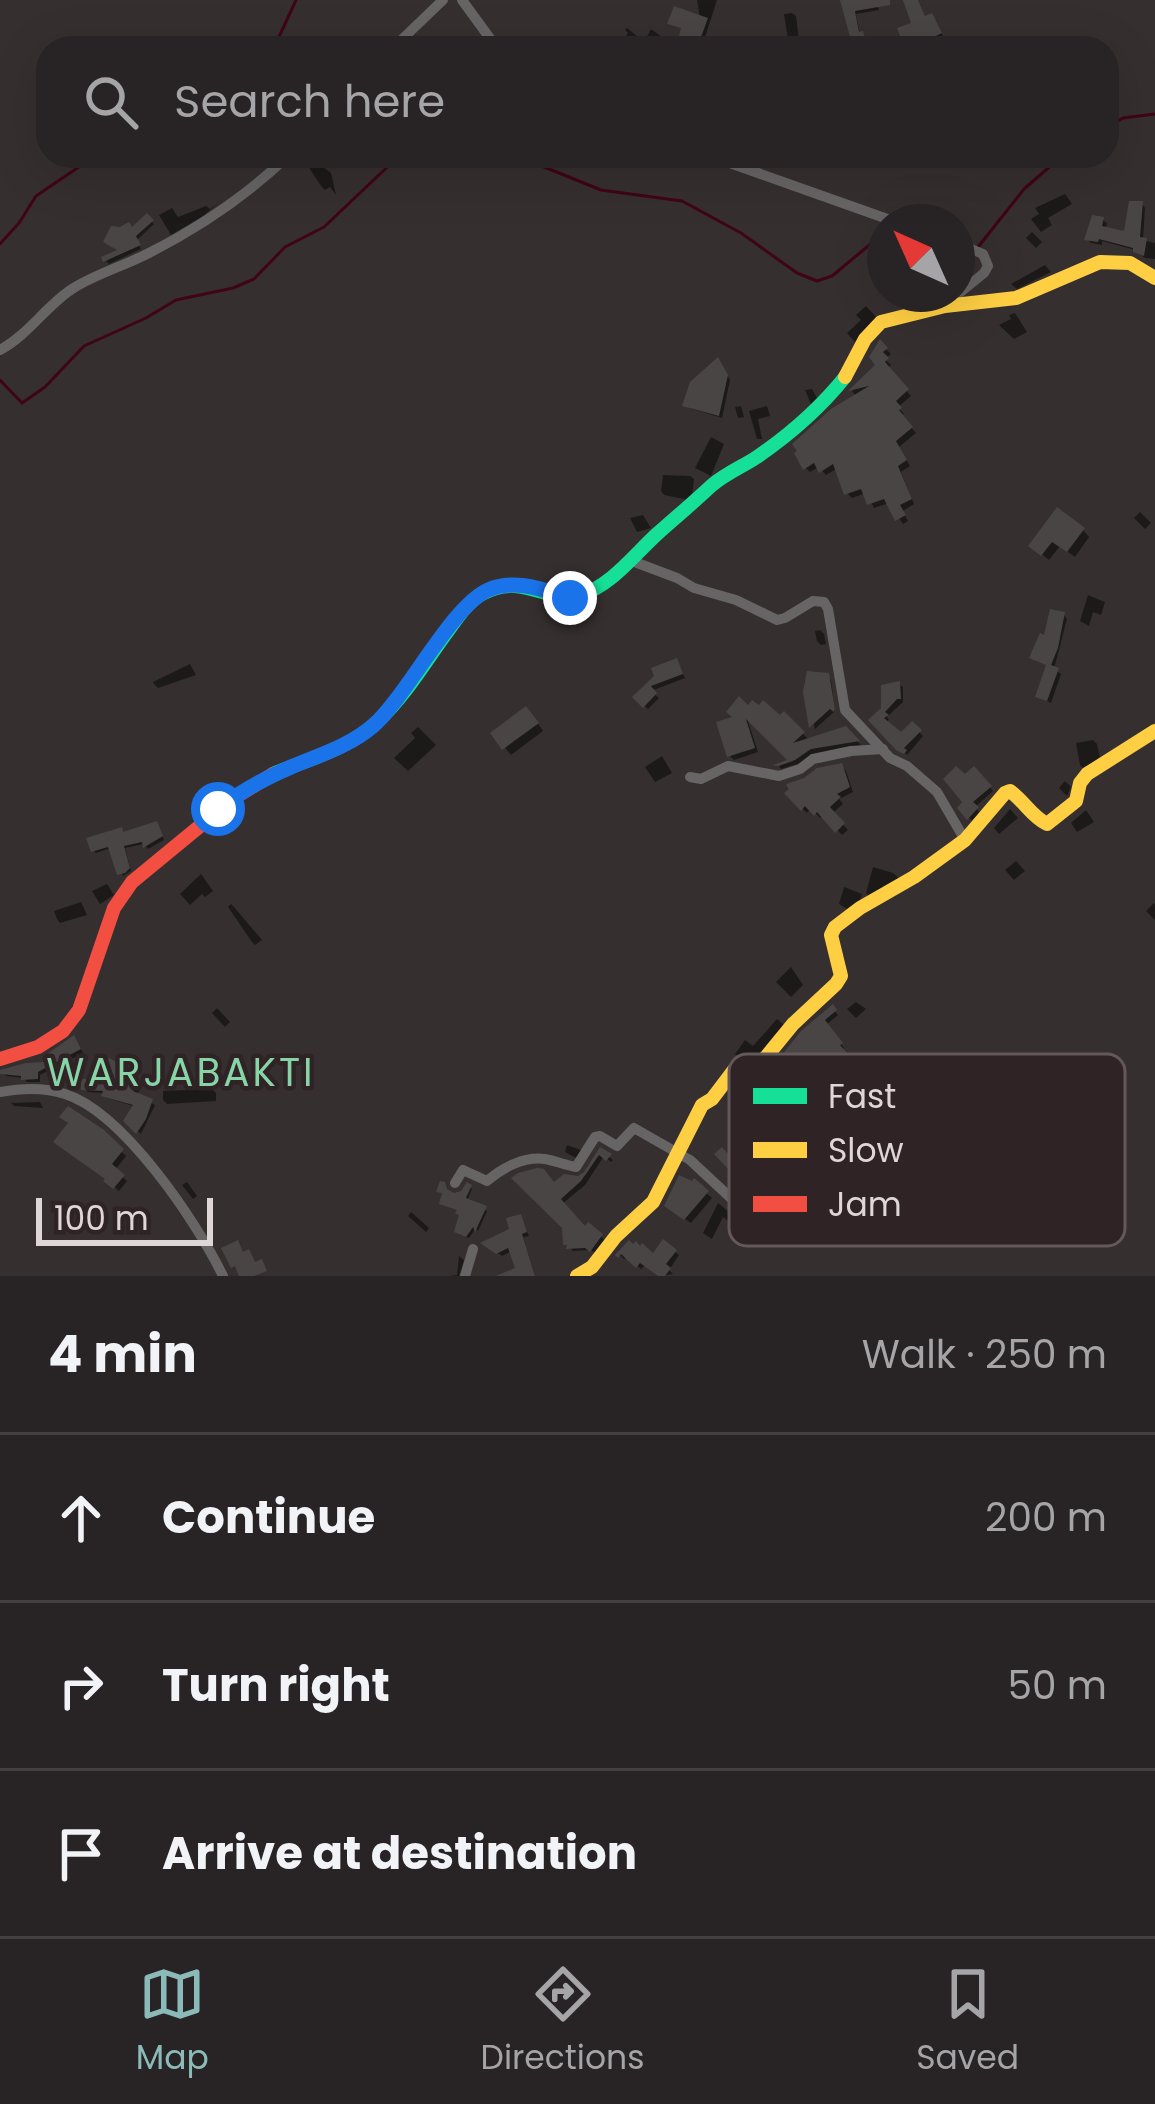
<!DOCTYPE html>
<meta charset="utf-8">
<style>
body{margin:0;font-family:Poppins,sans-serif;background:#342f31;color:#f1f3f6}
.compass{position:absolute;left:867px;top:204px;width:108px;height:108px;border-radius:50%;background:#282324;box-shadow:0 12px 48px #0002;rotate:315deg}
.scale{position:absolute;left:36px;bottom:30px;width:177px;box-sizing:border-box;padding-left:12px;border:6px solid #ded6d7;border-top:0;font-size:33px;line-height:42px;white-space:nowrap;color:#ded6d7;-webkit-text-stroke:9px #2f2325;paint-order:stroke}
.stop{position:absolute;width:36px;height:36px;margin:-27px;border:9px solid #1a73e8;border-radius:50%;background:#fff}
.stop.end{background:#1a73e8;border-color:#fff;box-shadow:0 3px 12px #0008}
.list{margin:0;padding:0;list-style:none}
h2{display:flex;justify-content:space-between;align-items:center;height:156px;margin:0;padding:0 48px;font-size:51px}
h2 small{font-size:39px;font-weight:400;color:#a5a4a6}
.list li{display:grid;grid-template-columns:78px 1fr auto;gap:36px;align-items:center;box-sizing:border-box;height:168px;padding:0 48px;border-top:3px solid #444041}
.list b{display:block;font-size:45px;white-space:nowrap}
.list em{font-size:39px;font-style:normal;color:#a5a4a6}
.icon{flex:none;width:66px;height:66px;fill:none;stroke:currentColor;stroke-width:2;stroke-linecap:round;stroke-linejoin:round}
.map{position:relative;flex:none;width:1155px;height:1276px;overflow:hidden}
.search{position:absolute;background:#282324;box-shadow:0 12px 48px #0002;left:36px;right:36px;top:36px;height:132px;display:flex;align-items:center;gap:30px;box-sizing:border-box;padding:0 42px;border-radius:36px;color:#a5a4a6;font-size:45px}
.sheet{height:660px;background:#282324}
nav{display:flex;justify-content:space-around;align-items:center;box-sizing:border-box;height:168px;border-top:3px solid #444041;background:#282324;font-size:33px;color:#a5a4a6}
nav a{display:grid;justify-items:center;gap:6px}
nav .on{color:#8bbbb9}
.map>svg:first-child{display:block}
.shadow{fill:#0007}
.lines{fill:none;stroke-linecap:round;stroke-linejoin:round}
.stream{stroke:#400418;stroke-width:3}
.building{fill:#4a4545}
.street{stroke:#666464;stroke-width:10}
.fast{stroke:#16e098;stroke-width:14}
.slow{stroke:#ffcf43;stroke-width:14}
.jam{stroke:#f24e42;stroke-width:14}
.route{stroke:#1a73e8;stroke-width:15}
.labels{text-anchor:middle;stroke-width:9;stroke-linejoin:round;paint-order:stroke}
.quarter-label{font-size:39px;letter-spacing:3px;fill:#87d4a7;stroke:#2f2325}
.key{fill:#2f2325;stroke:#64595a;stroke-width:3}
.key-label{font-size:33px;fill:#ded6d7}
</style>
<div class="map">
<svg width="1155" height="1276" viewBox="0 0 1155 1276">
<rect width="100%" height="100%" fill="#362f30"/>
<g class="shadow">
<path d="M697,0h20l-14,44 8,4h-18l7,-30z"/>
<path d="M864,0h12l3,10 -23,4 4,21 6,3 3,10h-12l-13,-44z"/>
<path d="M906,0h12l8,19 9,1 8,16 -20,10 1,2h-9v-24z"/>
<path d="M792,13l4,3 4,32h-21l10,-2 -5,-32z"/>
<path d="M627,28l17,14 7,-13 11,8 -6,11h-27l-7,-5 6,-10 -3,-3z"/>
<path d="M315,161l16,12 5,22 -6,-8 -5,3 -4,-4 -13,-20z"/>
<path d="M1065,194l7,10 -24,14 4,7 -11,7 -10,-13 8,-5 -4,-6z"/>
<path d="M222,200l-19,16 -32,19 -12,-20 13,-7 6,9 28,-11 4,3z"/>
<path d="M1142,204l3,4 -2,32 12,3v16l-10,-1 -10,-8 -33,-9v4l-11,-2 -4,-4 16,-19 4,3 -2,7 22,5z"/>
<path d="M147,217l7,7 -17,16 4,9 -32,15 -3,-3 16,-10 11,-21z"/>
<path d="M1032,232l10,10 -6,6 -10,-10z"/>
<path d="M1045,265l6,7 -34,17 -6,-5z"/>
<path d="M866,306l10,11 -21,25 -8,-9 14,-13 -5,-5z"/>
<path d="M1015,313l12,19 -13,7 -15,-14 12,-6 -2,-4z"/>
<path d="M881,344l10,10 -6,5 6,6 -4,4 24,27 -13,11 6,7 -3,2 15,17 -17,14 11,19 -9,6 13,32 -11,7 5,10 -5,3 -14,-21 -15,5 -8,-15 -14,5 -5,-5 -9,-25 -12,7 -7,-8 -9,5 -4,-4 51,-71 -5,-6 27,-26z"/>
<path d="M721,364l9,16 -8,38 -33,-10 -3,-3z"/>
<path d="M812,389l5,9 -6,6 -6,-14z"/>
<path d="M741,406l3,11 -6,1 -3,-11z"/>
<path d="M767,406l3,10 -12,3 4,20h-5l-8,-28z"/>
<path d="M711,437l13,7 -13,32 -16,-8z"/>
<path d="M663,475l27,1 4,3 -2,18 -3,3 -25,-5 -3,-4z"/>
<path d="M1140,512l11,11 -6,6 -11,-11z"/>
<path d="M643,515l8,13 -14,4 -7,-14z"/>
<path d="M1083,530l6,7 -14,20 -15,-11 -11,14 -17,-14z"/>
<path d="M1088,595l17,7 -4,13 -8,-3 -4,14 -9,-5z"/>
<path d="M1064,615l3,4 -13,50 7,5 -10,29 -13,-7 11,-30 -16,-9z"/>
<path d="M820,630l4,4 2,10 -5,1 -4,-4 -2,-10z"/>
<path d="M676,661l9,17 -34,13 8,7 -11,11 -12,-12z"/>
<path d="M190,664l6,11 -38,13 -4,-4 -1,-2z"/>
<path d="M828,676l3,4 4,31 -20,18 -9,-37z"/>
<path d="M899,684l4,3v15l-16,15 2,3 -4,2 16,14 11,-11 11,11 -16,19 -35,-35z"/>
<path d="M748,709l32,10 4,-4 26,26 36,-12 15,16 -80,24 -2,-3 14,-5 -47,-46 12,37 -24,8 -5,-5z"/>
<path d="M533,716l10,15 -32,24 -17,-21z"/>
<path d="M418,727l18,18 -28,26 -14,-13 21,-20 -4,-5z"/>
<path d="M1093,740l4,4 3,14 -17,10 -3,-3 -4,-22z"/>
<path d="M662,756l10,17 -17,9 -10,-15z"/>
<path d="M841,766l5,5 7,21 -14,7 4,5 -10,9 15,17 -6,5 -19,-21 -3,4 -9,-10 -4,5 -12,-11z"/>
<path d="M974,770l19,21 -18,16 5,6 -8,8 -11,-13 5,-6 -1,-24z"/>
<path d="M1065,781l6,6 -4,9 -8,-8z"/>
<path d="M1010,809l8,9 -19,16 -5,-6z"/>
<path d="M1086,810l8,12 -17,10 -6,-9z"/>
<path d="M159,828l5,12 -16,9 -4,-5 -19,4 6,23 -8,5 -12,-28 -15,5 -3,-3 28,-20 4,4z"/>
<path d="M1016,861l9,10 -11,9 -9,-10z"/>
<path d="M873,867l20,6 7,6 -29,19 -5,-5z"/>
<path d="M201,874l12,17 -8,6 -3,-3 -12,11 -10,-11z"/>
<path d="M107,884l7,11 -14,9 -8,-13z"/>
<path d="M844,887l18,7 -2,6 -13,9 -8,-5z"/>
<path d="M81,902l6,13 -27,8 -3,-4 -3,-8z"/>
<path d="M1154,903l1,1v16l-9,-9z"/>
<path d="M231,904l3,3 28,33 -7,5 -3,-3 -24,-35z"/>
<path d="M791,967l12,18 -12,12 -15,-15z"/>
<path d="M856,1002l10,7 -10,9 -9,-9z"/>
<path d="M217,1008l13,14 -5,5 -13,-14z"/>
<path d="M832,1008l6,7 -12,10 18,23 -3,3 7,7 -8,7 11,12 -7,7 -8,-7 -19,20 4,4 -5,5 -13,-12 -12,8 -8,-7 -4,5 -6,-5 -15,25 7,6 -3,4 4,4 -5,8 -14,-10 7,-17 -20,-5 -3,-4z"/>
<path d="M777,1019l7,6 -22,27 -21,7 -6,-5 10,-14 8,6z"/>
<path d="M77,1042l6,11 -43,22v7h-13l-3,-4 -18,-2 -4,-4 48,-7z"/>
<path d="M125,1070l4,4 -3,4 14,12 -4,5 19,10 -14,29 -15,-14 10,-13 -28,-9 -5,-5 -15,-1 -4,-4z"/>
<path d="M212,1089l4,4v8l-49,3 -4,-4v-9z"/>
<path d="M40,1102l3,6 -29,-2 -3,-3z"/>
<path d="M81,1116l45,40 -11,14 12,11 -8,10 -12,-11z"/>
<path d="M567,1145l14,5 -5,8 -11,-6z"/>
<path d="M601,1151l12,9 -2,2 -7,-6 -19,29 -23,19 23,26 3,-4 17,14 -10,13 -4,-3 -18,1 -7,-8 -11,-57 24,-7 7,-5z"/>
<path d="M732,1152l15,17 -4,5 13,13 10,-9 8,8 -8,8 -8,-8 -11,11 -12,-13 5,-5 -22,-25 9,3z"/>
<path d="M187,1182l10,14 -4,3 -11,-14z"/>
<path d="M694,1183l18,15 -21,25 -18,-12z"/>
<path d="M468,1186l4,3 -5,12 20,10 -9,20 -2,-3 -7,10 -10,-4 3,-18 -14,-23 14,1z"/>
<path d="M718,1203l11,9h9l4,-4 6,5 -12,14 -13,-10 -11,22 -9,-6z"/>
<path d="M411,1212l18,16 -3,4 -18,-16z"/>
<path d="M520,1217l9,19 -6,1 12,39h-20l-2,-4 6,-2 -7,-19 -10,5 -17,-12 28,-13z"/>
<path d="M629,1244l24,14 22,-6 4,3 -10,15 4,4 -13,2 -15,-11 -4,4 -14,-13 -3,3 -4,-4z"/>
<path d="M459,1256l5,4 -5,16h-10l8,-1z"/>
</g>
<g class="lines">
<g class="stream">
<path d="M262,48l16,-9 18,-39"/>
<path d="M1107,127l16,-9 32,-4"/>
<path d="M517,156l84,34 81,11 59,32 56,40 20,8 15,-5 47,-39 6,2"/>
<path d="M0,244l19,-21 17,-27 59,-40"/>
<path d="M978,247l46,-58 38,-33"/>
<path d="M957,265l7,-2 8,-9"/>
<path d="M0,380l22,23 23,-16 39,-41 62,-28 30,-18 57,-12 21,-9 31,-32 39,-20 75,-71"/>
</g>
</g>
<g class="building">
<path d="M840,0h50v5l-35,6 4,21 4,-1 5,17h-15z"/>
<path d="M903,0h15l7,16 7,-3 10,20 -23,11 2,4h-18l-4,-9 2,-1 -4,-10 14,-5z"/>
<path d="M674,6l34,12 -11,30h-21l5,-20 -14,-4z"/>
<path d="M1129,201h14l-3,36 7,1 -3,18 -11,-4v-4l-34,-9 -1,3 -14,-2 8,-25 12,2 -2,9 22,5z"/>
<path d="M147,213l7,7 -18,16 5,9 -38,17 -2,-5 16,-7 -14,-8 8,-16 9,1 9,-5 3,5z"/>
<path d="M880,339l8,9 -5,4 6,6 -4,4 24,27 -13,12 6,7 -3,2 14,17 -17,14 11,19 -9,6 14,33 -12,6 6,10 -11,6 -11,-22 -17,6 -6,-16 -17,6 -11,-31 -14,9 -5,-10 -11,7 -9,-17 3,-2 -5,-7 39,-35 38,-23 -21,5 27,-26 -6,-8z"/>
<path d="M718,357l10,18 -9,41 -37,-10 8,-24z"/>
<path d="M1057,507l28,21 -18,24 -15,-10 -11,14 -13,-10z"/>
<path d="M1050,609l15,3 -7,36 -7,17 8,3 -12,33 -12,-4 11,-32 -17,-7 11,-25 4,2z"/>
<path d="M677,658l6,16 -32,12 6,7 -14,15 -11,-11 22,-21 -3,-8z"/>
<path d="M807,671l22,2 6,36 -1,3 -4,-3 -21,19 -6,-36z"/>
<path d="M900,681l1,18h-4l-12,13 4,3 -5,3 17,14 11,-11 10,9 -18,18 3,2 -3,4 -8,-4 -28,-30 13,-12v-23z"/>
<path d="M739,696l9,9 4,-5 7,5 4,-5 17,15 4,-4 21,21 -12,11 53,-17 14,15 -49,8 -16,11 -17,6 -5,-1 14,-5 -41,-41 9,29 -28,9 -11,-35 16,-5 -6,-5z"/>
<path d="M526,706l13,17 -37,27 -12,-17z"/>
<path d="M842,763l8,24 -13,7 4,3 -11,10 15,16 -10,10 -18,-21 -3,4 -9,-10 -4,5 -17,-18 5,-4 -3,-4 3,-2 15,-5 13,-10z"/>
<path d="M956,766l9,8 9,-8 18,20 -19,16 6,5 -12,13 -10,-12 5,-6 -19,-23z"/>
<path d="M157,821l6,15 -20,12 -1,-6 -18,4 6,22 -5,5 -8,2 -9,-28 -17,5 -5,-14 36,-11 1,5z"/>
<path d="M833,1004l4,6 -12,10 18,23 -3,2 7,8 -8,7 11,11 -11,12 -8,-7 -15,15 4,4 -9,10 -14,-13 -12,8 -7,-6 -4,5 -6,-5 -12,21 8,5 -4,5 5,4 -9,12 -16,-12 11,-16 -23,-6 4,-17 9,-11 21,-5 11,-8 28,-35z"/>
<path d="M74,1035l7,14 -43,23v7l-17,1v-4l-21,-2v-4l26,-7 19,-1 -2,-5z"/>
<path d="M109,1058l18,10 -3,4 15,12 -6,7 20,8 -7,20 -10,15 -13,-13 10,-16 -32,-9 2,-5 -22,-1v-11h17z"/>
<path d="M68,1106l36,24 20,19 -12,15 13,11 -12,14 -10,-8 2,-2 -52,-37 15,-19 -9,-6z"/>
<path d="M600,1147l12,7 -6,7 -7,-6 -18,26 -20,18 24,27 3,-4 15,12 -13,18 -5,-4 -19,1 1,-4h-4l-1,-17 -51,-50 7,-5 19,-5 7,1 10,13 10,-8 14,2 6,-4z"/>
<path d="M722,1147l5,6 5,-5 14,16 -4,4 14,14 -14,14 -12,-12 6,-6 -6,-7 2,-3 -4,1 -14,-15z"/>
<path d="M679,1175l13,6 2,-3 15,13 -25,29 -20,-14z"/>
<path d="M440,1181l5,1 2,7 7,4 7,-2 6,-9 5,3 -6,13 21,8 -12,26 -2,-5 -7,10 -12,-5 5,-17 -4,-2 2,-3 -18,-6 3,-11 -6,-1z"/>
<path d="M521,1214l6,18 -5,2 13,42h-39l19,-8 -7,-20 -12,6 -16,-11 29,-14 -3,-11z"/>
<path d="M663,1239l14,11 -11,14 5,4 -6,8h-7l-18,-13 -4,5 -15,-14 -3,4 -3,-3 14,-15 4,4 3,-3 4,5 2,-3 11,10z"/>
<path d="M238,1240l5,12 6,-3 6,13 7,-3 5,12 -13,5h-15l-4,-10 -4,2 -10,-20z"/>
</g>
<g class="lines">
<g class="street">
<path d="M462,0l35,48"/>
<path d="M393,48l50,-48"/>
<path d="M710,156l186,66"/>
<path d="M946,304l38,-31 4,-7 -5,-12 -26,-11"/>
<path d="M0,350c28,-15 46,-44 72,-61 23,-15 52,-23 77,-36 51,-26 98,-58 139,-97"/>
<path d="M632,561l45,17 17,10 42,12 41,20 8,-2 28,-17 11,1 4,7 17,101 45,48 17,8 30,26 28,48"/>
<path d="M690,777l11,2 27,-13 51,10 21,-7 13,-10 38,-8 32,-2"/>
<path d="M0,1092c22,-4 44,-5 65,2 58,18 132,128 158,182"/>
<path d="M455,1183l8,-13 24,11c15,-13 37,-25 58,-22 11,2 20,6 31,8l19,-30 5,-1 17,10 17,-18 56,32 43,40"/>
<path d="M465,1276l8,-27"/>
</g>
<path class="fast" d="M273,774c36,-15 76,-25 105,-53 27,-25 46,-57 67,-86 11,-15 21,-32 37,-41 40,-23 68,11 97,2 33,-11 54,-40 78,-62 18,-16 37,-32 54,-48 15,-13 31,-19 46,-29 32,-22 64,-50 88,-80"/>
<g class="slow">
<path d="M845,377l20,-38 16,-17 64,-16 71,-8 84,-36 30,1 25,15"/>
<path d="M577,1276l15,-9 24,-31 37,-34 49,-97 10,-6 22,-29 24,-7 8,-6 27,-33 43,-40 5,-8 -10,-41 4,-8 25,-19 54,-31 51,-37 40,-47 5,-2c14,10 22,26 37,33l29,-23 4,-18 7,-9 68,-43"/>
</g>
<path class="jam" d="M0,1059l38,-12 25,-16 16,-21 35,-102 18,-26 102,-84 39,-24"/>
</g>
<g class="lines">
<path class="route" d="M218,809c23,-18 47,-31 73,-42 29,-12 59,-21 83,-42 34,-31 78,-119 114,-135 27,-12 56,0 82,8"/>
</g>
<g class="labels">
<g class="quarter-label">
<text x="181" y="1086">WARJABAKTI</text>
</g>
</g>
<rect x="729" y="1054" width="396" height="192" rx="18" class="key"/>
<rect x="753" y="1088" width="54" height="16" fill="#16e098"/>
<rect x="753" y="1142" width="54" height="16" fill="#ffcf43"/>
<rect x="753" y="1196" width="54" height="16" fill="#f24e42"/>
<g class="key-label">
<text x="828" y="1108">Fast</text>
<text x="828" y="1162">Slow</text>
<text x="828" y="1216">Jam</text>
</g>
</svg>
<svg class="compass" viewBox="-18 -18 36 36"><path d="M0-13l5 13h-10z" fill="#e53935"/><path d="M0 13l5-13h-10z" fill="#a5a4a6"/></svg>
<div class="scale">100 m</div>
<div class="stop" style="left:218px;top:809px"></div>
<div class="stop end" style="left:570px;top:598px"></div>
<div class="search"><svg class="icon" aria-label="search" viewBox="0 0 24 24"><circle cx="10" cy="10" r="6"/><path d="M15 15l6 6"/></svg>Search here</div>
</div>
<section class="sheet">
<h2>4 min<small>Walk · 250 m</small></h2>
<ul class="list">
<li><svg class="icon" aria-label="ahead" viewBox="0 0 24 24"><path d="M12 20V5M6 11l6-6 6 6"/></svg><div><b>Continue</b></div><em>200 m</em></li>
<li><svg class="icon" aria-label="right" viewBox="0 0 24 24"><path d="M7 20v-9h11M14 6l5 5-5 5"/></svg><div><b>Turn right</b></div><em>50 m</em></li>
<li><svg class="icon" aria-label="arrive" viewBox="0 0 24 24"><path d="M6 21V4h12l-3 4 3 4H6"/></svg><div><b>Arrive at destination</b></div></li>
</ul>
</section>
<nav>
<a class="on"><svg class="icon" aria-label="map" viewBox="0 0 24 24"><path d="M3 6l6-2 6 2 6-2v14l-6 2-6-2-6 2zM9 4v14M15 6v14"/></svg>Map</a>
<a><svg class="icon" aria-label="directions" viewBox="0 0 24 24"><path d="M12 3l9 9-9 9-9-9zM9 14v-3h6M13 9l2 2-2 2"/></svg>Directions</a>
<a><svg class="icon" aria-label="saved" viewBox="0 0 24 24"><path d="M7 4h10v16l-5-4-5 4z"/></svg>Saved</a>
</nav>
